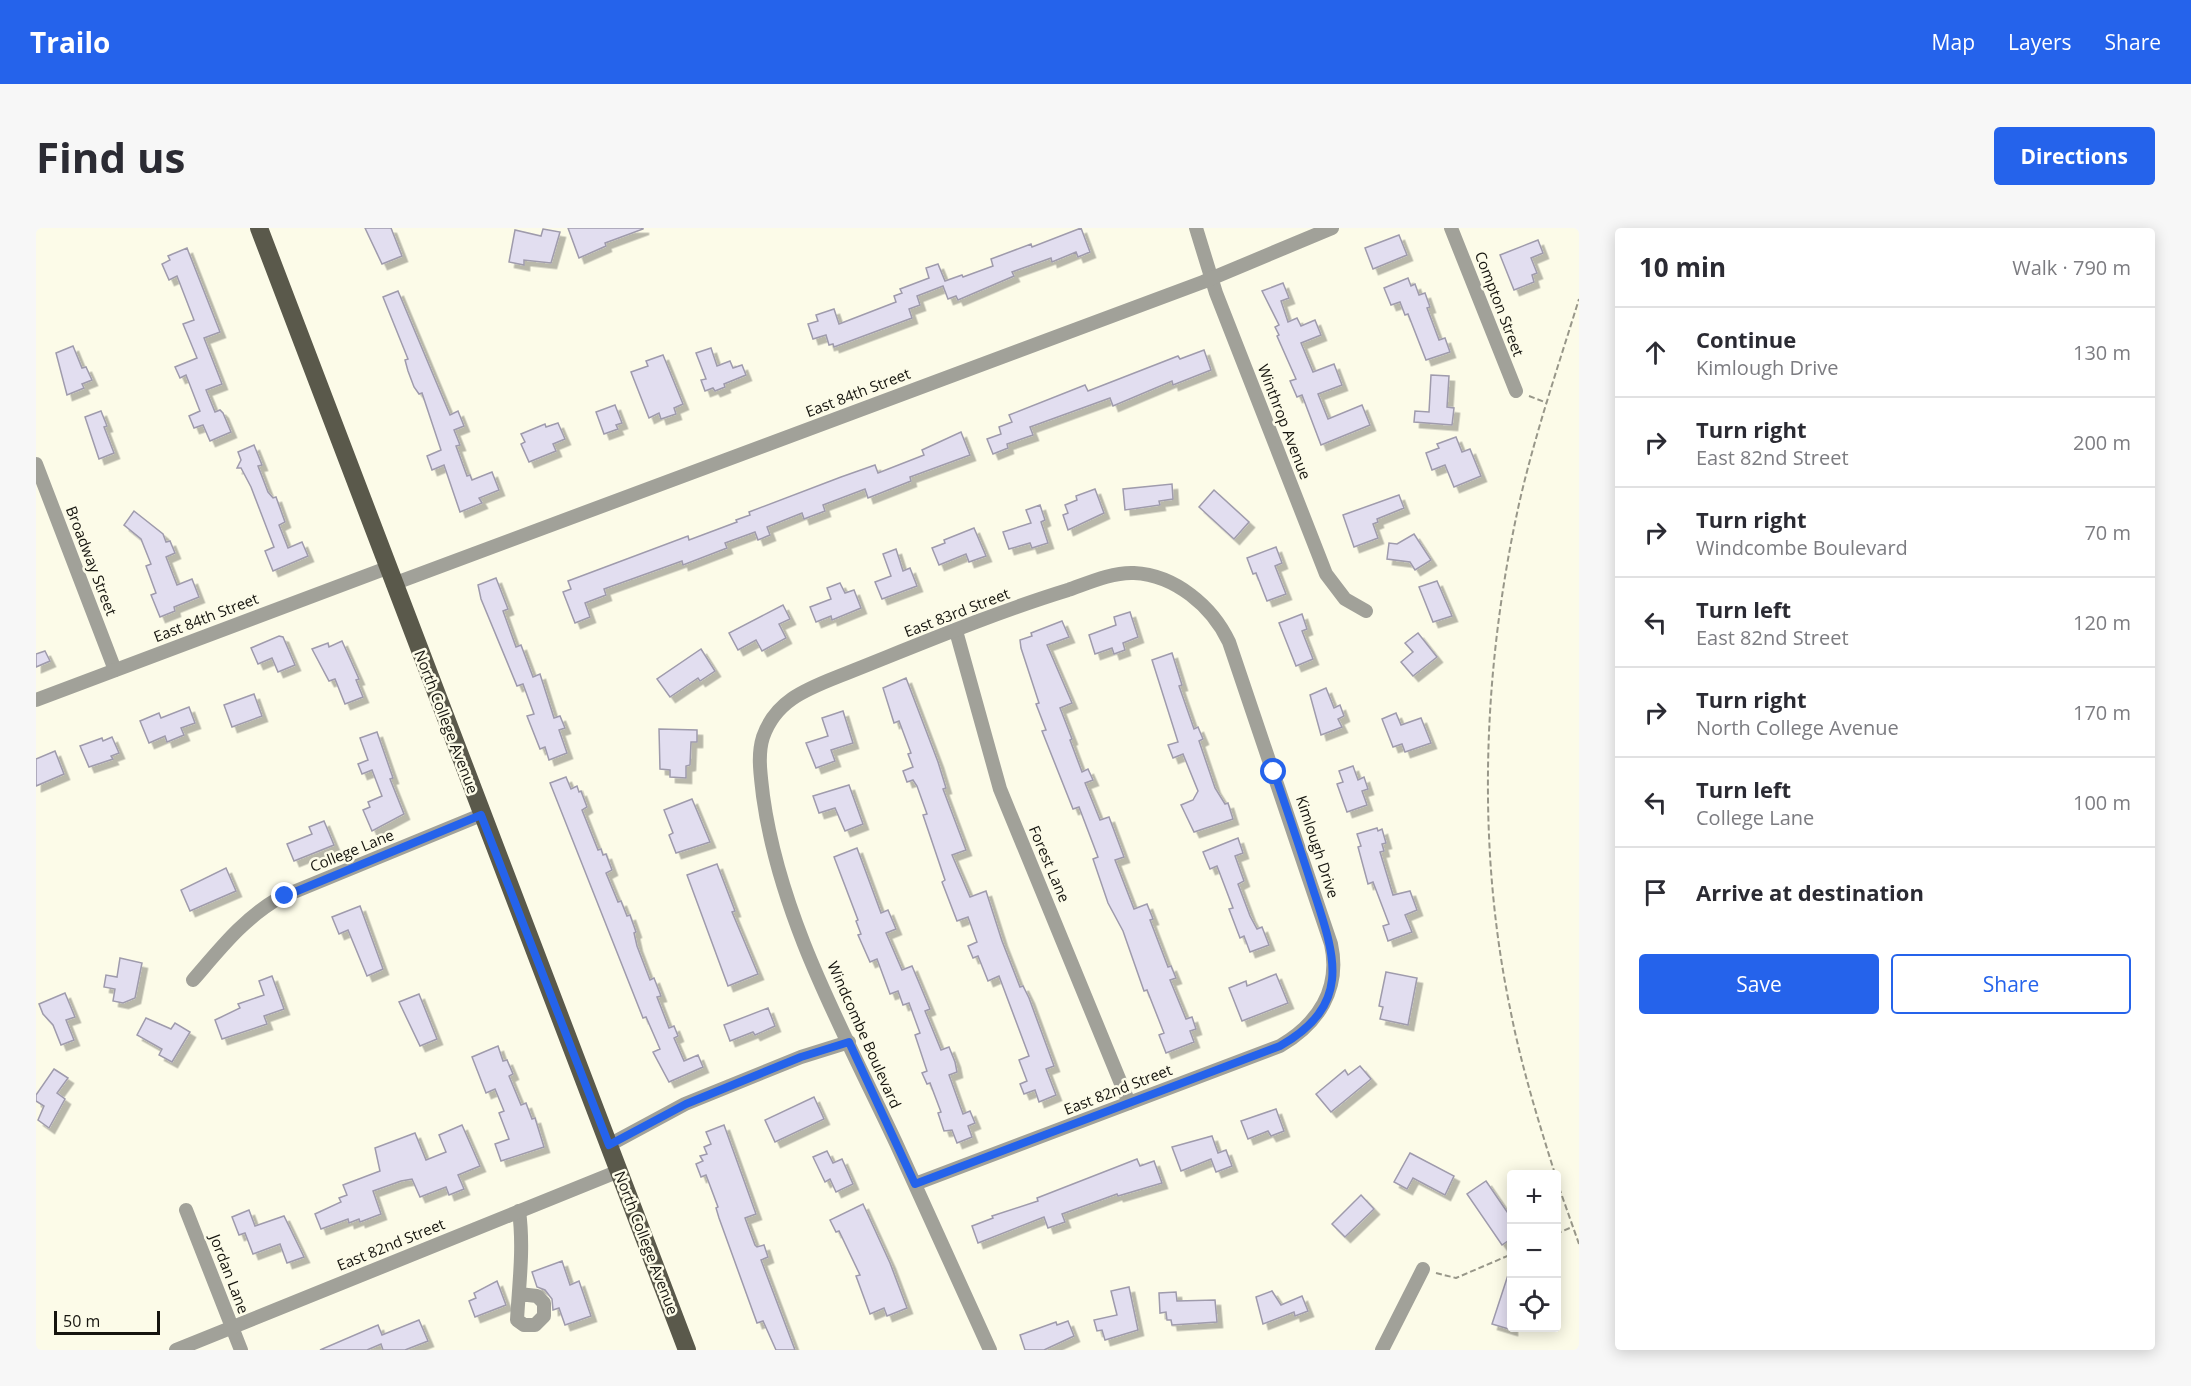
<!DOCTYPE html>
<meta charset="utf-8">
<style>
body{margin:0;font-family:"Open Sans",sans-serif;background:#f7f7f7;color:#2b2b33}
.controls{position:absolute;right:18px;bottom:18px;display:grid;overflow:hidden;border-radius:6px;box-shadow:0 3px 15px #0003}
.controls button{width:54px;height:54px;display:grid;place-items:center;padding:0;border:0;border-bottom:2px solid #e1e1e2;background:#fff;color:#2b2b33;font:30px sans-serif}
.scale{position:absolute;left:18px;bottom:15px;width:106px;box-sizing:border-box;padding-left:6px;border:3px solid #15140e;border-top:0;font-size:16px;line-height:21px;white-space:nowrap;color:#15140e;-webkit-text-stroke:4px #fcfbe8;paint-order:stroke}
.stop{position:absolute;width:18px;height:18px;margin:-14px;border:4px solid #2563eb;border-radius:50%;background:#fff}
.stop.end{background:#2563eb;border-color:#fff;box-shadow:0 2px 6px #0008}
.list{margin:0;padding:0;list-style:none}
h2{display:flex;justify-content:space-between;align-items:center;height:78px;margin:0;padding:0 24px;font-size:26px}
h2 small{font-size:20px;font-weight:400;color:#7c7c81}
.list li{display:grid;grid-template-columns:39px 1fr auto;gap:18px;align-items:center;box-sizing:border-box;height:90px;padding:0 24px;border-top:2px solid #e1e1e2}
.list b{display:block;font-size:22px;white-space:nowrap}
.list p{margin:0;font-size:20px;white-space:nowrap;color:#7c7c81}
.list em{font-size:20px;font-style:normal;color:#7c7c81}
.actions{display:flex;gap:12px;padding:18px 24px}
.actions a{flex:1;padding:14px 0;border:2px solid #2563eb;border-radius:6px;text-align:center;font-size:21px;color:#2563eb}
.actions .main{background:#2563eb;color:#fff}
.icon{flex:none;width:33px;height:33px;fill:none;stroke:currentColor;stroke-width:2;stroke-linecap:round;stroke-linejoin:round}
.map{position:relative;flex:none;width:1543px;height:1122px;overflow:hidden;border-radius:6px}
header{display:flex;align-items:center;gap:36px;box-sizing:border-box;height:84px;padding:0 30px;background:#2563eb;color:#fff}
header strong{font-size:28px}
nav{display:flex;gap:33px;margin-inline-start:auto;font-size:21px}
.intro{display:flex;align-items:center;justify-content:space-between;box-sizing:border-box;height:144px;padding:0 36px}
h1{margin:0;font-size:42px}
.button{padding:15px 27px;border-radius:6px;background:#2563eb;color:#fff;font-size:21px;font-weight:700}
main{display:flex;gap:36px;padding:0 36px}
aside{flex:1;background:#fff;border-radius:6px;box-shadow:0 3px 15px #0003}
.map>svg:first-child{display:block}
.building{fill:#e2def0;stroke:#9f9bac;stroke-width:1.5;filter:url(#shadow)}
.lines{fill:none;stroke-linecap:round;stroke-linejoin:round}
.path{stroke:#989789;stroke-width:2;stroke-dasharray:6 3;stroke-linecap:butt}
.minor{stroke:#a1a199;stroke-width:14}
.major{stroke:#5a594b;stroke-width:18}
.route{stroke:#2563eb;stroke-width:8}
.labels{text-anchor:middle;stroke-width:5;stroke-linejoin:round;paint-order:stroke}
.street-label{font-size:15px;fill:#15140e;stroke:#fcfbe8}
</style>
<header>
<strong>Trailo</strong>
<nav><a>Map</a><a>Layers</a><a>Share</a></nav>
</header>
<div class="intro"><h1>Find us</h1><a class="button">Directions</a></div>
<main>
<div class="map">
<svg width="1543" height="1122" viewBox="0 0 1543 1122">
<defs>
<filter id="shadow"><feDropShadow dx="5.5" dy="5.5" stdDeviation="0" flood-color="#0004"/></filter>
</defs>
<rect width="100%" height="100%" fill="#fcfbe8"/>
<g class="building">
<path d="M329,0h26l11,28 -20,8z"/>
<path d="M532,0h75v1l-38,14 1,3 -27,12z"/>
<path d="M1045,0l9,24 -12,5 -2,-5 -24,10 -1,-4 -39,14 2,4 -56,24 -2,-4 -8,3 -5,-13 -26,10 3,9 -11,4 3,9 -78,29 -1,-3 -4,1 -3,-10 -13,4 -5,-15 10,-3 -2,-6 18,-6 5,15 57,-22 -2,-6 8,-3 -2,-4 29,-11 -3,-10 12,-4 7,17 17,-6 1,2 30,-11 -2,-7 40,-15 1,3z"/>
<path d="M507,1l17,3 -9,31 -27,-3v5l-15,-3 6,-32 26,6z"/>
<path d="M1363,7l8,20 -34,14 -8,-21z"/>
<path d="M1502,12l5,13 -12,5 6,15 -5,2 2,7 -20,8 -14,-35z"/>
<path d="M151,20l33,84 -16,6 18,46 -16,6 9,22 5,-2 3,3 8,19 -21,9 -7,-16 -9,3 -5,-12 11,-5 -14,-36 -6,3 -5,-11 22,-9 -14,-34 11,-4 -17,-44 -8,4 -7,-16 8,-4 -2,-4z"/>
<path d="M1372,50l3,8 4,-2 4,11 6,-2 5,14 -3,1 12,32 6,-2 5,14 -24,8 -18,-46 -3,1 -5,-13 -9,3 -7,-17z"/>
<path d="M1247,55l6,15 -8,3 7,21 9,-4 4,8 14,-6 6,15 -20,8 12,29 21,-8 8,21 -24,9 10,25 34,-14 8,20 -49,20 -19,-50 -5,2 -7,-16 6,-2 -19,-43 2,-1 -4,-8 4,-2 -17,-34z"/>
<path d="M362,63l52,124 8,-4 6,15 -10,4 6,15 -4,1 11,30 3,-1 2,5 20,-8 7,18 -20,8 3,5 -22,9 -16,-47 -12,5 -5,-14 14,-6 -19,-57 -3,1 -5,-7 -6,-16 -3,-11 3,-1 -25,-62z"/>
<path d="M37,118l9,22 4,-1 6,13 -10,4 2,4 -17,7 -11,-42z"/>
<path d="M675,120l6,18 13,-5 3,7 9,-3 4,10 -22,9 1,3 -10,4 -2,-3 -8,3 -4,-11 5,-1 -10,-26z"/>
<path d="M1168,122l7,20 -38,15 -1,-4 -59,25 -3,-8 -80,29 3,8 -26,9 1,4 -15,6 -6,-15 14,-5 -2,-7 13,-5 -3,-7 76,-30 3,6 90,-35 2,3z"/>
<path d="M627,127l20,49 -9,4 2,6 -15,5 -2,-6 -10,5 -18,-46 17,-6 -2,-5z"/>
<path d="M1395,147l18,1 -2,31 7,1 -2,17 -38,-3 1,-11 14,1z"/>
<path d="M579,177l7,18 -6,2 2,4 -14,5 -8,-22z"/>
<path d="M65,183l6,15 -3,1 10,26 -15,6 -14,-42z"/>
<path d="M522,195l7,16 -12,5 3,7 -27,11 -8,-18 4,-2 -4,-8 24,-10 1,3z"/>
<path d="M925,204l9,23 -60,22 1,4 -43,17 -3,-9 -42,16 2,6 -21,8 -2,-6 -35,14 3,8 -12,5 -3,-8 -30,11 2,5 -44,17 -1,-4 -78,28 2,6 -21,8 5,14 -15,6 -12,-31 8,-3 -3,-8 120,-45 1,4 48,-18 -1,-2 14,-5 -1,-3 92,-35 34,-12 3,8 46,-18 -2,-5z"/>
<path d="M1420,209l6,15 8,-3 11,27 -27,11 -9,-22 -13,5 -6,-17 13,-5 -2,-4z"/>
<path d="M218,217l8,20 -4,1 10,26 5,6 3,-1 9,25 -6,3 9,23 14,-6 6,14 -35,15 -8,-20 9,-4 -23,-60 -10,-19h-4l4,-8 -3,-8z"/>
<path d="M1136,256l1,15 -14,2 1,4 -35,5 -2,-21z"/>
<path d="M1059,261l9,24 -36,17 -5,-15 5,-2 -3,-8 12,-5 -1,-4z"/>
<path d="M1178,262l35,32 -15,17 -35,-32z"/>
<path d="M1363,267l5,13 -27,11 1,3 -5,2 5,14 -24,9 -11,-32z"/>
<path d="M1004,277l5,15 -4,2 7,21 -16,5 -2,-5 -21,6 -6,-17 28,-9 -5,-13z"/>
<path d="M98,283l29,23 3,8 4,-1 5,12 -9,4 11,28 15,-6 7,18 -25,10 1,4 -15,6 -9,-22 5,-2 -10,-27 5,-2 -10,-25 -17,-14z"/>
<path d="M938,300l12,28 -17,6 -3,-8 -27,11 -7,-17 13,-5 -1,-3z"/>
<path d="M1378,306l17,26 -16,10 -5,-8 -23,-3 2,-16 8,1z"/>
<path d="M1240,319l6,16 -7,3 11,28 -19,7 -11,-28 -3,1 -6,-16z"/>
<path d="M860,321l7,22 7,-3 7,18 -35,13 -7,-17 16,-6 -8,-22z"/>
<path d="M460,350l12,31 -5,2 13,36 5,-2 12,32 7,-3 14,44 6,-2 5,12 -6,2 8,23 -18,7 -4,-13 -5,2 -13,-33 7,-2 -11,-30 -6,2 -36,-87 -3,-14z"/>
<path d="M1401,353l15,35 -19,6 -14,-35z"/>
<path d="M804,355l5,10 9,-3 7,18 -29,12 -1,-4 -15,6 -6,-15 21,-8 -4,-11z"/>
<path d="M747,377l7,14 -11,5 7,14 -24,13 -6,-11 -18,10 -9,-17z"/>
<path d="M1094,384l8,25 -15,6 2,7 -11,4 -2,-6 -17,6 -6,-19 27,-10 -2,-8z"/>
<path d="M1266,386l5,15 -5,2 11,28 -17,7 -17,-43z"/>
<path d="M1026,393l7,16 -22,8 25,58 -12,5 12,31 -2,1 12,32 6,-3 5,11 -8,3 15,37 9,-3 15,40 -9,3 19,49 13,-5 6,15 -3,1 18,47 3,-1 5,12 -6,2 16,39 6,-2 4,12 -6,2 4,11 -28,11 -7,-18 5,-2 -17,-43 -3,1 -21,-60 -15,-28 -15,-44 5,-2 -19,-50 -6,2 -31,-78 4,-1 -10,-26 3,-1 -18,-55 -1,-8 12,-4 -1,-3z"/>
<path d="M1382,405l19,24 -24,19 -12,-14 12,-10 -8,-9z"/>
<path d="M243,408l4,1 12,28 -17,7 -6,-14 -14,6 -7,-16z"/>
<path d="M306,413l17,38 -3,1 7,17 -18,7 -10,-25 -6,2 -17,-32 16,-6 1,4z"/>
<path d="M665,421l14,22 -15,10 -2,-3 -28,19 -13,-18z"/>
<path d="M9,423l5,10 -14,6v-13z"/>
<path d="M1136,425l10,32 -3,1 15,43 4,-2 5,12 -4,2 16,47 10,16 3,-1 5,16 -39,13 -13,-27 12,-5 5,-9 -15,-37 -10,4 -5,-13 10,-3 -26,-82z"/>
<path d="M870,450l32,84 8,26 -3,1 23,61 -14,5 18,42 16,-6 16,50 18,46 3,-1 6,12 25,68 -8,3 10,26 -17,7 -4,-12 -11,4 -4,-10 7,-3 -8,-21 10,-4 -30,-80 -11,5 -10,-25 -5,2 -5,-12 9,-4 -9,-25 -11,4 -15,-39 3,-2 -22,-65 4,-1 -10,-28 -4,-6 -6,2 -4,-11 10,-4 -5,-13 3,-1 -12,-32 -5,2 -11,-35z"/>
<path d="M1290,460l8,20 6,-3 4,11 -6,3 4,8 -21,8 -11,-40z"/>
<path d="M218,466l8,22 -30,11 -8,-22z"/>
<path d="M153,479l6,16 -14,5 3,7 -17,7 -2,-6 -16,7 -9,-22 19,-8 2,5z"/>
<path d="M807,483l10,32 -22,7 4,11 -19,7 -10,-25 22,-7 -6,-18z"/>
<path d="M1360,485l5,12 20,-7 10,25 -26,9 -3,-8 -9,3 -11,-28z"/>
<path d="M623,501l38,1v12h-6l-1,23 -4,1v12l-16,-1v-7l-10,-1z"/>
<path d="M341,504l16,46 -3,1 14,35 -32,17 -9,-21 7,-3 -2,-5 14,-6 -10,-26 -10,4 -4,-10 10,-4 -8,-22z"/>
<path d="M76,509l7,16 -8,3 2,3 -24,8 -9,-21 22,-8 1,3z"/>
<path d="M19,523l9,23 -28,12v-27z"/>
<path d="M1317,538l5,14 6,-3 4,12 -6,2 5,14 -20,7 -10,-28 6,-2 -4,-11z"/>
<path d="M530,549l5,12 6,-3 2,6 2,-1 6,16 -5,3 16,40 3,-1 2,6 3,-1 6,16 -6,3 12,29 3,-1 6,15 3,-1 6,17 -2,1 3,13 13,34 4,-2 7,18 -4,1 12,31 5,-2 4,10 -4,2 10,23 14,-6 5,12 -34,15 -16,-30 7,-3 -14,-32 -3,1 -93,-235z"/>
<path d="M813,557l14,39 -18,7 -10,-23 -16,5 -6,-17z"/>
<path d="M656,571l18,43 -34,11 -7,-18 4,-2 -9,-23z"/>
<path d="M288,593l10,24 -40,16 -7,-17 25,-10 -3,-7z"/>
<path d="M1341,600l1,3 4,-2 4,14 -4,1 2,7 -4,1 13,43 17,-4 7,19 -12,5 7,17 -24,9 -5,-15 6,-2 -16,-42 -5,2 -10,-37 3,-1 -4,-12z"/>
<path d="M1202,610l5,15 -8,3 9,25 -6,3 12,32 7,13 5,-2 7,18 -19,7 -6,-16 -4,2 -11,-29 4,-1 -16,-42 -7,3 -7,-17z"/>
<path d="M821,620l24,65 7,-3 8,19 -10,4 16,37 10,-4 18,43 -5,2 16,39 8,-3 6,15 2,10 -8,3 14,39 7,-3 5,12 -7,3 4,11 -15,6 -5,-13 -8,1 -6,-18 3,-1 -11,-29 -3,1 -5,-11 5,-2 -12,-36 5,-2 -11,-30 -6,2 -5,-14 -8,3 -13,-35 -7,3 -12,-27 3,-1 -5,-13 2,-1 -24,-63z"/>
<path d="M681,636l18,47 -3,1 26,62 -30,12 -41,-111z"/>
<path d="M190,640l10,23 -46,20 -9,-21z"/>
<path d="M324,678l23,63 -16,7 -19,-46 -9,4 -7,-17z"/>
<path d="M84,730l22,5 -7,35 -12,5 -10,-2 2,-12 -11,-2 2,-12 11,2z"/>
<path d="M1350,744l31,6 -9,47 -28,-6 3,-12 -4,-1z"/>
<path d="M1240,746l12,29 -46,18 -13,-33 17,-7 1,5z"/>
<path d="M236,748l12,33 -20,7 3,8 -45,15 -7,-19 25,-12 -2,-4 26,-9 -5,-14z"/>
<path d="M29,765l10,24 -9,3 8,20 -13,5 -8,-20 -10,-11 -4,-10z"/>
<path d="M383,766l18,45 -17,7 -21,-44z"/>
<path d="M732,780l7,18 -20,9 -2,-3 -23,9 -6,-16z"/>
<path d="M110,790l25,11 4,-6 15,9 -18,30 -13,-7 3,-6 -25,-14z"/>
<path d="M462,818l5,15 4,-1 6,14 -4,2 12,29 5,-2 6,16 3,-1 9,29 -43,14 -6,-17 14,-5 -10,-26 5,-2 -9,-22 -9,4 -14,-36z"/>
<path d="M1324,838l11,13 -40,33 -15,-18 29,-24 3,5z"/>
<path d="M18,841l14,9 -11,15 8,6 -16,29 -11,-8 6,-14 -8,-5v-6z"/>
<path d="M778,869l10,22 -49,23 -10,-22z"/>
<path d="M1240,881l8,22 -13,5 -3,-5 -20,8 -7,-18z"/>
<path d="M426,897l18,41 -22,9 6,14 -15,6 -3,-8 -26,10 -8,-18 -11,2 -28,10 8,23 -21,8 -1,-3 -10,4 -1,-4 -27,10 -6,-15 26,-12 -2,-4 8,-3 -4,-10 37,-14 -5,-23 40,-15 11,27 20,-8 -7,-17z"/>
<path d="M688,897l32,89 -11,4 10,27 2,2 7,-2 4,12 -7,3 34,90h-19l-13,-29 -6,2 -38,-105 -3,-10 2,-1 -12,-32 -5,2 -5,-13 7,-3 -3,-5 7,-2 -3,-7 7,-3 -5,-12z"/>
<path d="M1176,908l6,17 8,-3 6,16 -16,6 -5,-13 -30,12 -9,-24z"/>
<path d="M791,923l6,12 9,-4 11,25 -17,8 -6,-13 -5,3 -12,-25z"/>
<path d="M1374,925l44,23 -9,19 -32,-17 -6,11 -13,-7z"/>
<path d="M1101,931l3,7 14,-5 8,22 -44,13 -1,-2 -55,20 3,8 -17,6 -4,-11 -66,26 -6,-17 21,-8 -1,-2 46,-15 -1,-3z"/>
<path d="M1450,953l26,38v19l-10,7 -35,-51z"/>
<path d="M1325,967l13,14 -29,28 -13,-13z"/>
<path d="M827,976l27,59 17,45 -20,8 -3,-8 -14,6 -14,-38 4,-1 -21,-44 -3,1 -6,-12z"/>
<path d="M213,982l6,16 29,-10 20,41 -17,6 -7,-19 -27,10 -8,-21 -6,2 -7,-18z"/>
<path d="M526,1033l8,24 9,-4 12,35 -26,9 -6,-17 -6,2 -1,-11 -7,-9 -8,-3 -5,-15z"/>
<path d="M1473,1044l3,1v57l-20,-6z"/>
<path d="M461,1053l9,24 -31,12 -6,-16 7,-3 -2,-5z"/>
<path d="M1093,1059l9,43 -33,10 -3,-10 -5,1 -3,-11 23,-5 -6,-24z"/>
<path d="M1236,1063l9,14 21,-9 6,15 -13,5 -1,-4 -31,12 -7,-27z"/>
<path d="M1140,1064l1,9 38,-1 2,22 -45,3 -1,-5h-4l-1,-8 -6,1 -1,-20z"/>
<path d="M383,1092l9,21 -23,9h-22l-2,-6 -14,6h-47l58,-25 4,10z"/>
<path d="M1032,1093l6,15 -30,14h-19l-5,-15 36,-13 1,3z"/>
</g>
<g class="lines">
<g class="path">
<path d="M1493,168l18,7"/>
<path d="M1519,946c-17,-54 -34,-109 -45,-166 -34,-164 -27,-341 9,-504 16,-70 39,-137 60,-205"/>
<path d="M1520,951l23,65"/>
<path d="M1520,1006l16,-7"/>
<path d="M1400,1045l20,5 56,-24"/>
</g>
<g class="minor">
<path d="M1160,0l20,65 110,281 19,25 21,12"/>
<path d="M1415,0l65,163"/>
<path d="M0,236l79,206"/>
<path d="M357,356l810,-302 129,-54"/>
<path d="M920,403l44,158 129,314"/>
<path d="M0,472l351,-132"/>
<path d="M157,752c27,-31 50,-61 86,-82l202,-83"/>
<path d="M573,917l76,-41 116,-47 48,-15"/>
<path d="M879,956l365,-138c38,-22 61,-57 51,-102l-102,-302c-17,-36 -54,-67 -95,-69 -22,-1 -46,10 -66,17 -78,24 -155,57 -231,87 -33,13 -62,25 -74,60 -6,19 -2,40 0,59 17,123 81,236 133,347 31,69 63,138 94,207"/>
<path d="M150,982l55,140"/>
<path d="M483,1066l18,2 7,7v13l-9,9h-11l-7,-5c2,-36 7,-72 2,-109"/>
<path d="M140,1122l443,-179"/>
<path d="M1346,1122l41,-81"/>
</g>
<path class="major" d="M223,0l428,1122"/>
</g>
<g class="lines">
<path class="route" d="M249,668l196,-81 128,330 77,-41 115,-47 48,-15 66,142 365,-138c75,-43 54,-92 32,-160 -12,-38 -25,-76 -38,-114"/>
</g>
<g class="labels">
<g class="street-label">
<text transform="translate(1463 76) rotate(69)" y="5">Compton Street</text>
<text transform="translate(822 165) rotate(-21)" y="5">East 84th Street</text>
<text transform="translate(1248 194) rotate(69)" y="5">Winthrop Avenue</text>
<text transform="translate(55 333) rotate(69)" y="5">Broadway Street</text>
<text transform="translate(921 385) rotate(-21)" y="5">East 83rd Street</text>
<text transform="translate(170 390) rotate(-21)" y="5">East 84th Street</text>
<text transform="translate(410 494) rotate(69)" y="5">North College Avenue</text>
<text transform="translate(1281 619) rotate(72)" y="5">Kimlough Drive</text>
<text transform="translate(316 623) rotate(-22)" y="5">College Lane</text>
<text transform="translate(1013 636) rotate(67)" y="5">Forest Lane</text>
<text transform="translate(828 807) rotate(66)" y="5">Windcombe Boulevard</text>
<text transform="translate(1082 862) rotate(-21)" y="5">East 82nd Street</text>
<text transform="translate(610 1015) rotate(69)" y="5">North College Avenue</text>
<text transform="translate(355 1017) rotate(-22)" y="5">East 82nd Street</text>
<text transform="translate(193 1046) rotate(69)" y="5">Jordan Lane</text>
</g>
</g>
</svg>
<div class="controls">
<button>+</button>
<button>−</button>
<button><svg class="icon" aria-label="locate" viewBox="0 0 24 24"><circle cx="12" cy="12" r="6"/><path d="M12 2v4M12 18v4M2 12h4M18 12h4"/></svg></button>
</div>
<div class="scale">50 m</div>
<div class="stop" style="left:1238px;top:544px"></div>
<div class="stop end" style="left:249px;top:668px"></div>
</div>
<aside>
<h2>10 min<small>Walk · 790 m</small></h2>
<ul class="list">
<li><svg class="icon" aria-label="ahead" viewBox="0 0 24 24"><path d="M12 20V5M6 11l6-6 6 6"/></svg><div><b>Continue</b><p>Kimlough Drive</p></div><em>130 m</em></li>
<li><svg class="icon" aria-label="right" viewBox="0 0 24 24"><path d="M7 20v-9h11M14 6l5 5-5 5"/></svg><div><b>Turn right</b><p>East 82nd Street</p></div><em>200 m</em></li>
<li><svg class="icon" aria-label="right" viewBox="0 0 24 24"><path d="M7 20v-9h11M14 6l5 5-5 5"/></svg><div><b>Turn right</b><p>Windcombe Boulevard</p></div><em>70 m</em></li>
<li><svg class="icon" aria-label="left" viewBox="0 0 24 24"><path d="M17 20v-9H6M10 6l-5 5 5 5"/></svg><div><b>Turn left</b><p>East 82nd Street</p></div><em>120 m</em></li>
<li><svg class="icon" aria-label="right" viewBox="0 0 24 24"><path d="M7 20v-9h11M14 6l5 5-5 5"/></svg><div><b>Turn right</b><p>North College Avenue</p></div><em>170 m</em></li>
<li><svg class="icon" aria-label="left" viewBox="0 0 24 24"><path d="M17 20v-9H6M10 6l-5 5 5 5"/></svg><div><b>Turn left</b><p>College Lane</p></div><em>100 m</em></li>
<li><svg class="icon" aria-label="arrive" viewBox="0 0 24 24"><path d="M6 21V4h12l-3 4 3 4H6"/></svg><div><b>Arrive at destination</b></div></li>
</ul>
<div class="actions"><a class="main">Save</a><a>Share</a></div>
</aside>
</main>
